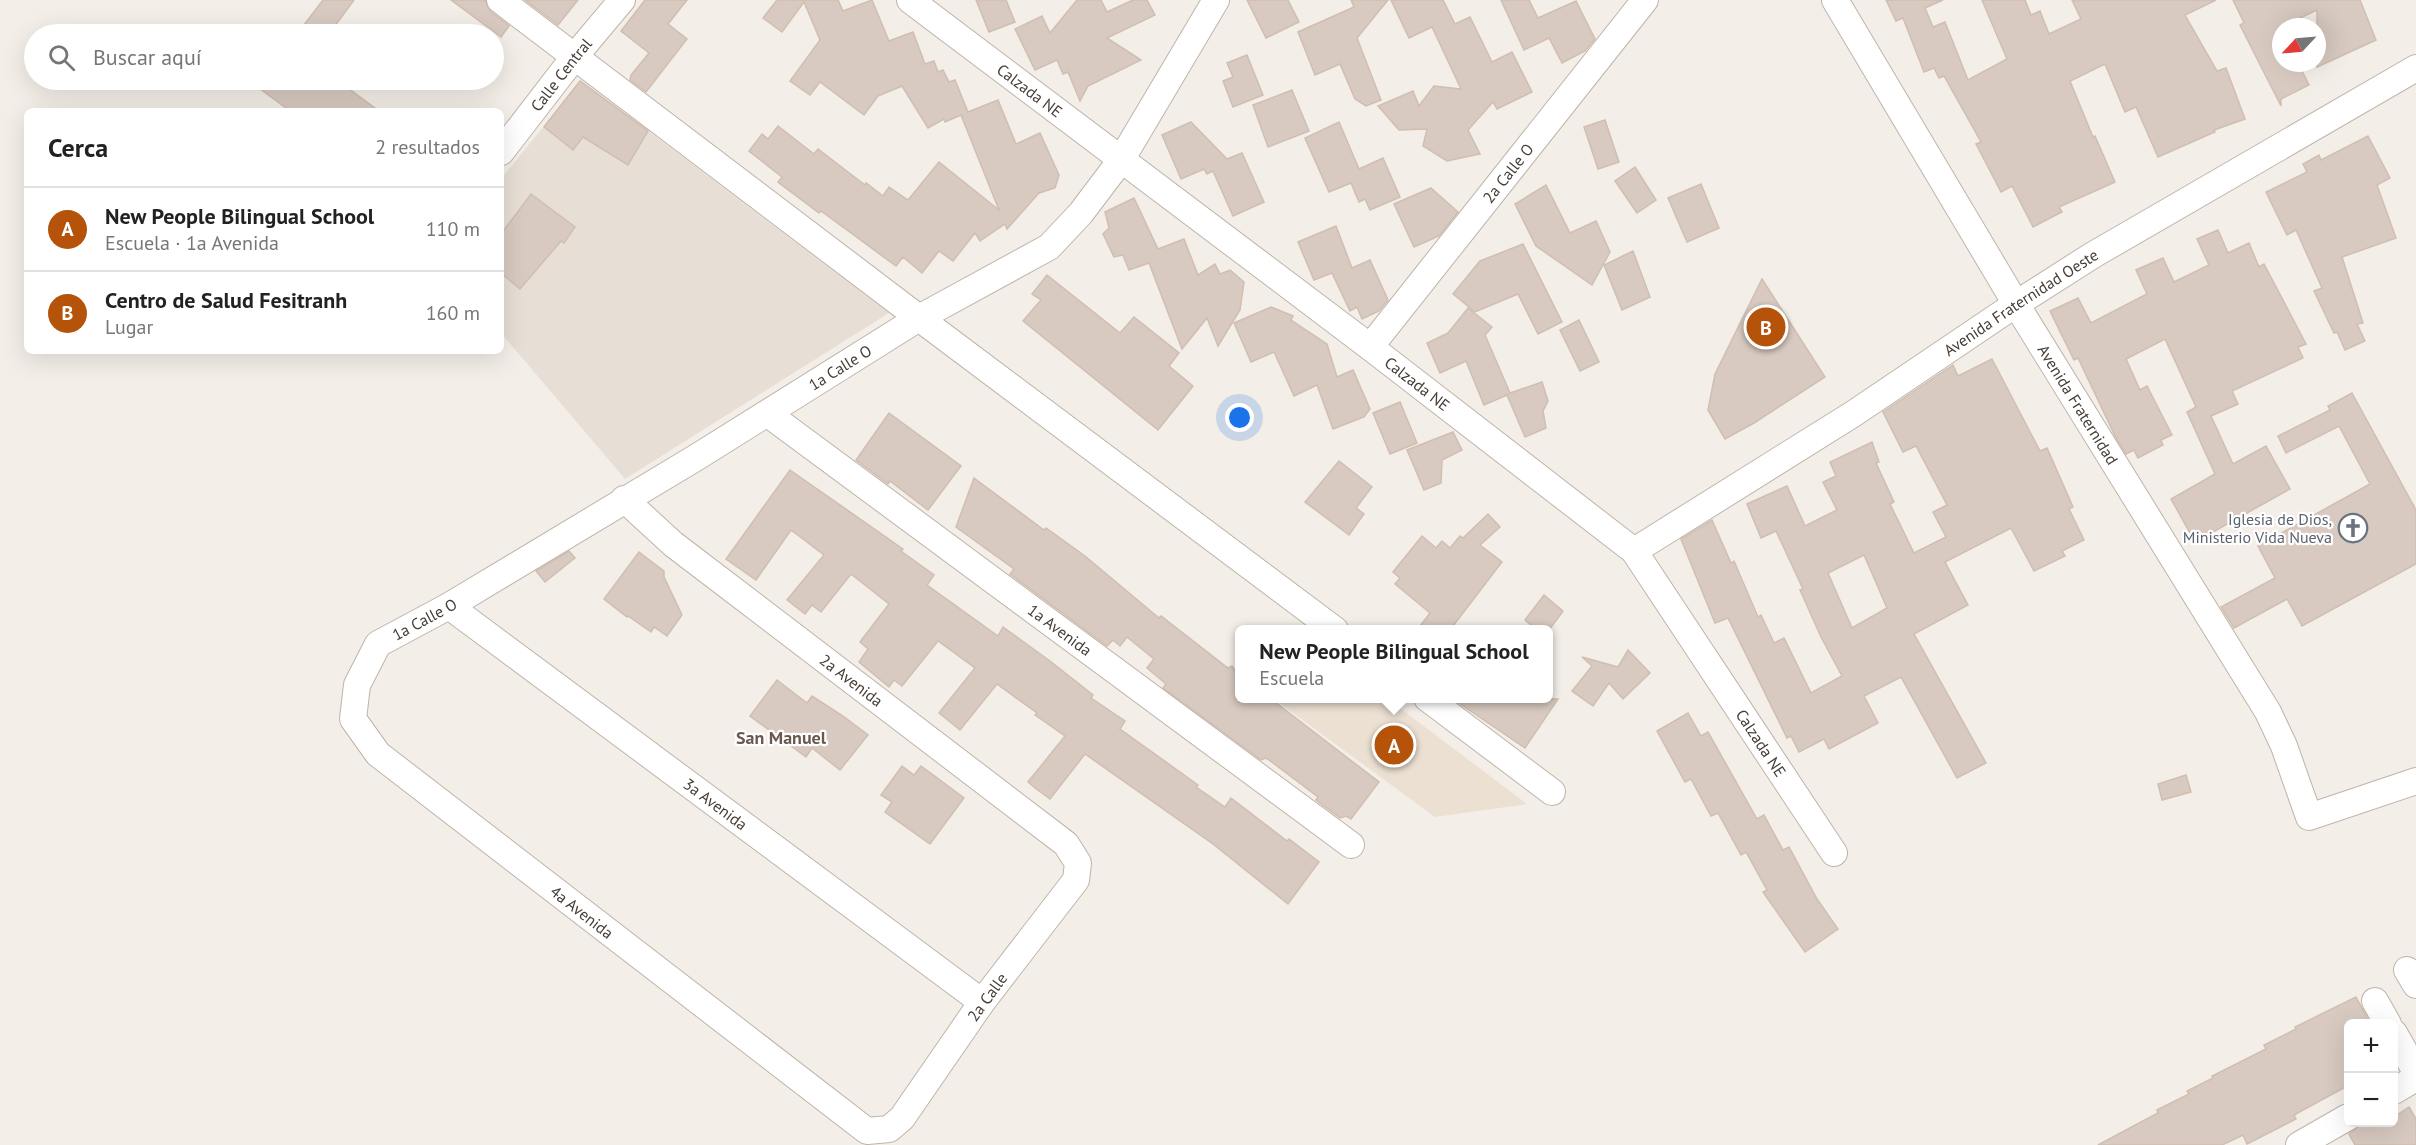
<!DOCTYPE html>
<html lang="es">
<meta charset="utf-8">
<style>
body{margin:0;font-family:"PT Sans",sans-serif;background:#f2f2f2;color:#222}
.controls{position:absolute;right:18px;bottom:18px;display:grid;overflow:hidden;border-radius:9px;box-shadow:0 6px 24px #0002}
.controls button{width:54px;height:54px;display:grid;place-items:center;padding:0;border:0;border-bottom:2px solid #e0e0e0;background:#fff;color:#222;font:30px sans-serif}
.compass{position:absolute;left:2272px;top:18px;width:54px;height:54px;border-radius:50%;background:#fff;box-shadow:0 6px 24px #0002;rotate:244deg}
.you{position:absolute;left:1240px;top:418px;width:21px;height:21px;margin:-15px;border:4px solid #fff;border-radius:50%;background:#1a73e8;box-shadow:0 0 0 9px #1a73e833}
.badge{display:grid;place-items:center;width:39px;height:39px;border-radius:50%;background:#b45309;color:#fff;font-size:20px;font-weight:700}
.pin{position:absolute;translate:-50% -50%;border:3px solid #fff;box-shadow:0 2px 6px #0006}
.popup{position:absolute;left:1235px;top:625px;width:318px;height:78px;box-sizing:border-box;display:grid;place-content:center;border-radius:9px;background:#fff;filter:drop-shadow(0 2px 4px #0005);font-size:20px;white-space:nowrap;color:#767676}
.popup b{font-size:22px;color:#222}
.popup::after{content:'';position:absolute;left:50%;top:100%;margin-left:-12px;border:12px solid transparent;border-top-color:#fff}
.list{margin:0;padding:0;list-style:none}
h2{display:flex;justify-content:space-between;align-items:center;height:78px;margin:0;padding:0 24px;font-size:26px}
h2 small{font-size:20px;font-weight:400;color:#767676}
.list li{display:grid;grid-template-columns:39px 1fr auto;gap:18px;align-items:center;box-sizing:border-box;height:84px;padding:0 24px;border-top:2px solid #e0e0e0}
.list b{display:block;font-size:22px;white-space:nowrap}
.list p{margin:0;font-size:20px;white-space:nowrap;color:#767676}
.list em{font-size:20px;font-style:normal;color:#767676}
.icon{flex:none;width:33px;height:33px;fill:none;stroke:currentColor;stroke-width:2;stroke-linecap:round;stroke-linejoin:round}
.map{position:relative;flex:none;width:2416px;height:1145px;overflow:hidden}
.search{position:absolute;background:#fff;box-shadow:0 6px 24px #0002;left:24px;top:24px;width:480px;height:66px;display:flex;align-items:center;gap:15px;box-sizing:border-box;padding:0 21px;border-radius:33px;color:#767676;font-size:22px}
.panel{position:absolute;background:#fff;box-shadow:0 6px 24px #0002;left:24px;top:108px;width:480px;height:246px;border-radius:9px}
.map>svg:first-child{display:block}
.residential{fill:#e7dfd6}
.education{fill:#ece0d2}
.building{fill:#d8cac0;stroke:#d0beb1;stroke-width:1.5;fill-rule:evenodd}
.lines{fill:none;stroke-linecap:round;stroke-linejoin:round}
.street-casing{stroke:#bfb4aa;stroke-width:28}
.street{stroke:#fff;stroke-width:26}
.labels{text-anchor:middle;stroke-width:4.5;stroke-linejoin:round;paint-order:stroke}
.street-label{font-size:16px;fill:#473d37;stroke:#fff}
.worship-label{font-size:16px;fill:#5b616d;stroke:#fff;text-anchor:end}
.neighbourhood-label{font-size:18px;font-weight:bold;fill:#69594e;stroke:#fff}
</style>
<div class="map">
<svg width="2416" height="1145" viewBox="0 0 2416 1145">
<rect width="100%" height="100%" fill="#f4eee8"/>
<path class="residential" d="M581,80l308,233 -264,166 -124,-146v-154z"/>
<path class="education" d="M1274,699h114l139,105 -92,13z"/>
<g class="building">
<path d="M323,0h31l-25,34h-32z"/>
<path d="M451,0h34l6,12 18,14 -8,11z"/>
<path d="M525,0h53l-20,25z"/>
<path d="M645,0h42l-19,24 19,15 -41,53 -16,-12 1,-5 18,-22 -28,-22z"/>
<path d="M777,0h61l5,11 29,-11 17,41 24,-9 12,32 9,-3 4,11 5,-2 6,12 6,-2 13,32 30,-12 18,44 24,-11 19,42 -4,13 -16,5 -32,36 -2,-5 -25,17 -5,-8 -22,28 -14,-10 -17,22 -19,-16 -7,9 -75,-55 -2,2 -41,-31 4,-5 -33,-26 13,-17 6,5 10,-13 36,28 4,-5 47,36 1,-2 17,13 6,-9 19,13 31,-38 60,48 -38,-95 -16,7 -1,-3 -16,9 -26,-42 -24,10 -14,19 -44,-33 -10,13 -20,-14 30,-41 -16,-38 -22,30 -19,-14z"/>
<path d="M976,0h30l9,22 -26,10z"/>
<path d="M1077,0h24l6,12 26,-12h14l8,15 -48,23 34,22 -53,26 -8,15 -12,-29 -5,2 -6,-14 -22,10 -20,-41 27,-13 8,17z"/>
<path d="M1247,0h41l11,22 -33,16z"/>
<path d="M1351,0h37l-31,38 24,62 -15,6 -11,-7 -15,-35 -25,11 -17,-43 56,-25z"/>
<path d="M1391,0h52l12,24 15,-7 22,45 20,-10 20,40 -35,17 -4,-7 -25,28 12,24 -33,7 -24,-15 4,-17 -28,1 -21,-24 35,-15 6,15 15,-20 27,3 -29,-62 -23,11z"/>
<path d="M1501,0h28l9,18 38,-17 19,38 -10,12 -23,12 -13,-25 -25,12z"/>
<path d="M1886,0h57l-18,8 8,19 12,-5 23,58 39,-21 -25,-59h43l6,15 9,-4 9,23 32,-15 -9,-19h144l-31,15 32,56 9,-3 19,51 -31,11 1,2 -57,25 -22,-50 -11,5 -20,-48 -35,17 23,56 2,-1 20,46 -56,25 3,5 -29,15 -21,-41 -11,6 -25,-48 5,-2 -37,-66 -5,2 -5,-10 -10,4 -21,-54 -7,3z"/>
<path d="M2233,0h127l16,40 -59,27v-57l-36,17v36h17l11,22 -28,14v7l-41,-81 4,-2z"/>
<path d="M1247,55l16,40 -30,12 -10,-26 10,-4 -6,-14z"/>
<path d="M248,80h89l42,31h-89z"/>
<path d="M580,81l68,50 -20,34 -45,-28 -10,13 -29,-23z"/>
<path d="M1292,90l17,41 -41,16 -15,-42z"/>
<path d="M1605,120l14,42 -21,7 -14,-42z"/>
<path d="M1191,122l36,37 15,-6 22,49 -31,14 -20,-45 -6,3 -3,-5 -23,10 -19,-44z"/>
<path d="M1339,122l20,47 24,-11 17,39 -30,13 -5,-11 -6,3 -8,-19 -22,9 -24,-54z"/>
<path d="M2368,136l22,42 -13,7 19,53 -54,19 21,66 -6,1 8,17 -20,9 -8,-18 -3,1 -20,-42 8,-3 -26,-58 -9,5 -21,-43 41,-20 -4,-8 16,-9 2,5z"/>
<path d="M1635,167l21,33 -19,13 -22,-32z"/>
<path d="M1701,184l18,44 -32,14 -19,-44z"/>
<path d="M1546,185l24,48 26,-12 14,31 -18,33 -56,-39 -21,-42z"/>
<path d="M1431,188l27,24 -19,24 -25,11 -20,-43z"/>
<path d="M531,194l44,33 -11,16 -3,-2 -41,48 -19,-16v-39z"/>
<path d="M1134,198l24,51 26,-10 14,36 17,-11 5,10 10,-4 14,12 -4,28 -22,36 -11,-28 -25,31 -33,-86 -20,7 -6,-15 -9,2 -11,-23 6,-6 -4,-16z"/>
<path d="M1336,226l16,42 18,-8 18,40 -9,11 -17,8 -5,-12 -7,4 -18,-38 -18,7 -16,-38z"/>
<path d="M2218,230l10,23 21,-10 10,24 5,-3 42,80 -8,3 5,11 -71,33 6,13 -27,12 22,48 33,-18 24,43 -95,53 -24,-43 44,-25 -28,-62 9,-5 -31,-68 -39,20 14,31 7,-4 25,49 -11,5 2,5 -25,13 -4,-8 -8,4 -11,-18 -37,-78 -4,2 -24,-49 28,-13 13,25 56,-29 -11,-24 27,-12 11,24 35,-17 -12,-26z"/>
<path d="M1523,244l39,78 -24,12 -20,-40 -43,18 -22,-18 27,-33z"/>
<path d="M1633,251l17,46 -28,13 -18,-45z"/>
<path d="M1047,275l73,58 14,-16 45,36 -10,13 24,20 -35,44 -135,-109 18,-21 -9,-6z"/>
<path d="M1762,279l63,98 -71,46 -29,16 -17,-29 7,-36z"/>
<path d="M1271,307l22,9 -2,4 36,24 10,33 16,-7 17,39 -6,8 -31,12 -16,-44 -23,11 -20,-44 -23,10 -17,-39z"/>
<path d="M1468,308l24,19 -7,8 25,58 32,-11 6,19 -5,10 3,17 -21,9 -18,-42 -23,10 -18,-44 -26,12 -13,-30 21,-10z"/>
<path d="M1579,320l20,42 -19,9 -20,-41z"/>
<path d="M1992,359l48,92 7,-3 26,59 -4,2 15,31 -22,11 3,5 -31,15 -23,-43 -66,34 23,43 -54,29 72,129 -29,15 -56,-101 -37,19 14,27 -49,26 -5,-10 -25,13 -8,-16 -4,2 -59,-120 -13,5 -34,-84 31,-19 19,43 3,-2 24,56 3,-2 13,28 10,-5 27,55 31,-17 -21,-39 -21,-47 3,-1 -27,-58 -15,7 -14,-34 40,-18 18,40 32,-16 -14,-28 13,-6 -6,-14 42,-20 7,20 -3,1 18,39 -4,2 24,49 32,-16 -13,-25 14,-7 -31,-59 -13,6 -20,-40 70,-47 5,11zM1864,555l23,53 -35,20 -24,-55z"/>
<path d="M2352,393l64,117v54l-114,62 -15,-27 -53,29 -13,-21 54,-29 -17,-32 112,-62 -31,-58 -53,27 -8,-17 52,-26 -2,-4z"/>
<path d="M1400,402l17,41 -27,11 -17,-41z"/>
<path d="M889,413l72,53 -33,44 -38,-29 -2,3 -32,-24z"/>
<path d="M1453,432l9,18 -20,10 -1,23 -17,7 -17,-40z"/>
<path d="M1339,461l33,26 -16,21 8,6 -15,21 -44,-33z"/>
<path d="M790,470l113,79 -2,2 33,24 -7,10 71,51 5,-9 47,34 43,34 -2,3 34,23 -5,8 78,56 -2,2 29,20 6,-9 56,43 2,-2 30,23 -31,42 -75,-60 -128,-90 -35,45 -15,-11 -7,-6 37,-46 -30,-21 2,-2 -40,-29 -37,46 -21,-17 36,-45 -37,-27 -36,45 -8,-6 -5,7 -30,-25 9,-13 -8,-7 29,-38 -38,-30 -30,38 -9,-7 -7,9 -18,-14 37,-45 -33,-25 -35,50 -30,-21z"/>
<path d="M974,478l70,52 2,-2 39,28 74,62 2,-2 67,52 4,-2 7,12v21h32l108,83 -28,37 -5,-3 -6,2 -24,-18 2,-3 -45,-34 -7,-5 -5,2 -98,-72 3,-4 -19,-16 7,-9 -27,-22 -7,9 -7,-6 -6,6 -97,-72 4,-5 -58,-42z"/>
<path d="M1488,514l12,13 -20,18 22,17 -52,68h-33l13,-17 -35,-29 5,-6 -7,-6 29,-36 14,12 6,-7 8,7 10,-12 3,2z"/>
<path d="M569,551l6,7 -30,24 -9,-11z"/>
<path d="M639,552l25,19v6l18,38 -15,21 -13,-9 -3,5 -23,-16 -1,1 -23,-18z"/>
<path d="M1544,595l19,16 -14,19h-12l-12,-10z"/>
<path d="M1628,650l22,23 -27,26 -14,-16 -16,23 -21,-15 20,-25 -10,-9 36,10z"/>
<path d="M777,680l30,23 5,-7 31,20 25,19 -28,35 -28,-22 -6,9 -56,-41z"/>
<path d="M1453,699h105l-33,49z"/>
<path d="M1688,713l13,23 7,-4 49,87 7,-4 19,35 6,-3 28,52 21,30 -33,23 -42,-60 4,-2 -21,-38 -5,3 -23,-42 -7,3 -20,-37 -6,3 -28,-51z"/>
<path d="M902,766l12,9 7,-9 43,32 -34,46 -45,-32 7,-10 -11,-7z"/>
<path d="M2186,775l5,17 -29,8 -4,-16z"/>
<path d="M2356,997l14,26h-21v62l-55,30 2,4 -49,25 -4,-9 -21,10h-124l60,-32 -1,-3 32,-16 -2,-3 26,-13 -1,-2 54,-27 -2,-4 32,-16 -1,-2z"/>
<path d="M2409,1107l7,12v26h-61l-6,-11 16,-12h29v-5z"/>
</g>
<g class="lines">
<g class="street-casing">
<g id="street">
<path d="M500,0l419,318 416,312"/>
<path id="s1" d="M910,0l460,347 264,204 200,302"/>
<path id="s2" d="M1835,0l181,304 252,408 16,34 25,71 107,-36"/>
<path id="s3" d="M501,152l74,-96 47,-56"/>
<path id="s4" d="M1370,347l275,-347"/>
<path id="s5" d="M768,414l583,431"/>
<path id="s6" d="M624,499l49,45 393,300 12,19 -2,17 -94,122 -80,116 -13,11 -22,2 -489,-377 -25,-35 4,-34 21,-41 71,-38 248,-149 222,-139 130,-71 32,-34 40,-53 95,-160"/>
<path id="s7" d="M1634,551l219,-137 163,-110 77,-49 323,-187"/>
<path id="s8" d="M449,606l533,396"/>
<path d="M1427,698l125,94"/>
<path d="M2407,970l9,15"/>
<path d="M2375,1001l13,23"/>
<path d="M2394,1033l22,39"/>
<path d="M2394,1091l22,-13"/>
<path d="M2299,1145l49,-28"/>
</g>
</g>
<use href="#street" class="street"/>
</g>
<defs>
<g id="church-ring" transform="scale(1.5)"><circle r="9.5" fill="#fff" stroke="#6b7280" stroke-width="1.5"/><path d="M-1.2-6h2.4v3.5h3.3v2.4h-3.3V6h-2.4V-.1h-3.3v-2.4h3.3Z" fill="#6b7280"/></g>
</defs>
<g fill-rule="evenodd">
<use href="#church-ring" x="2353" y="528"/>
</g>
<g class="labels">
<g class="street-label">
<text dy="6" stroke="none"><textPath href="#s3" startOffset="98">Calle Central</textPath></text>
<text dy="6" stroke="none"><textPath href="#s1" startOffset="150">Calzada NE</textPath></text>
<text dy="6" stroke="none"><textPath href="#s4" startOffset="222">2a Calle O</textPath></text>
<text dy="6" stroke="none"><textPath href="#s7" startOffset="460">Avenida Fraternidad Oeste</textPath></text>
<text dy="6" stroke="none"><textPath href="#s6" startOffset="2214">1a Calle O</textPath></text>
<text dy="6" stroke="none"><textPath href="#s1" startOffset="636">Calzada NE</textPath></text>
<text dy="6" stroke="none"><textPath href="#s2" startOffset="472">Avenida Fraternidad</textPath></text>
<text dy="6" stroke="none"><textPath href="#s6" startOffset="1728">1a Calle O</textPath></text>
<text dy="6" stroke="none"><textPath href="#s5" startOffset="363">1a Avenida</textPath></text>
<text dy="6" stroke="none"><textPath href="#s6" startOffset="291">2a Avenida</textPath></text>
<text dy="6" stroke="none"><textPath href="#s1" startOffset="1140">Calzada NE</textPath></text>
<text dy="6" stroke="none"><textPath href="#s8" startOffset="332">3a Avenida</textPath></text>
<text transform="translate(582 912) rotate(38)" y="6">4a Avenida</text>
<text transform="translate(987 997) rotate(-54)" y="6">2a Calle</text>
</g>
<g class="worship-label">
<text x="2332" y="525">Iglesia de Dios,<tspan x="2332" dy="18">Ministerio Vida Nueva</tspan></text>
</g>
<g class="neighbourhood-label">
<text x="781" y="744">San Manuel</text>
</g>
</g>
</svg>
<div class="controls">
<button>+</button>
<button>−</button>
</div>
<svg class="compass" viewBox="-18 -18 36 36"><path d="M0-13l5 13h-10z" fill="#e53935"/><path d="M0 13l5-13h-10z" fill="#767676"/></svg>
<div class="you"></div>
<div class="pin badge" style="left:1394px;top:745px">A</div>
<div class="popup"><b>New People Bilingual School</b>Escuela</div>
<div class="pin badge" style="left:1766px;top:327px">B</div>
<div class="search"><svg class="icon" aria-label="search" viewBox="0 0 24 24"><circle cx="10" cy="10" r="6"/><path d="M15 15l6 6"/></svg>Buscar aquí</div>
<section class="panel">
<h2>Cerca<small>2 resultados</small></h2>
<ul class="list">
<li><span class="badge">A</span><div><b>New People Bilingual School</b><p>Escuela · 1a Avenida</p></div><em>110 m</em></li>
<li><span class="badge">B</span><div><b>Centro de Salud Fesitranh</b><p>Lugar</p></div><em>160 m</em></li>
</ul>
</section>
</div>
